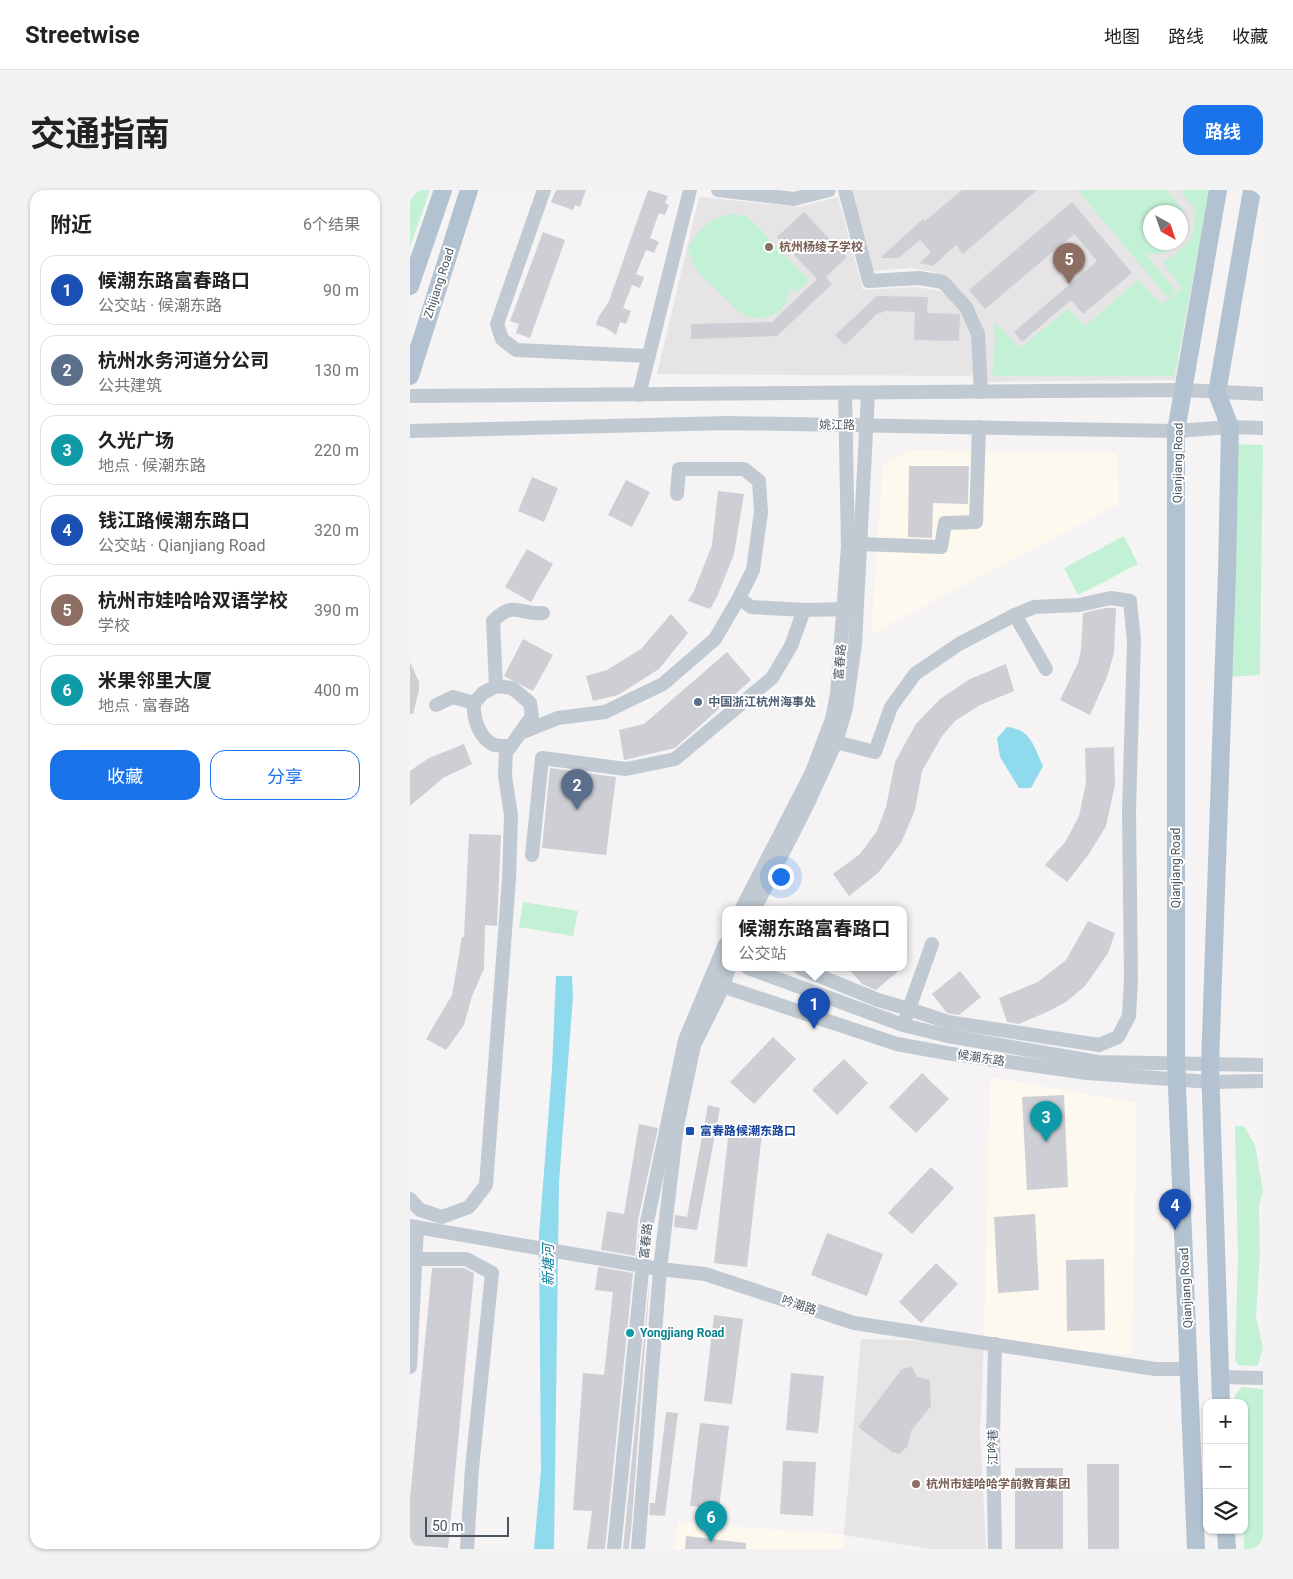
<!DOCTYPE html>
<html lang="zh">
<meta charset="utf-8">
<style>
body{margin:0;font-family:Roboto,"Noto Sans SC",sans-serif;background:#f2f2f2;color:#222}
.controls{position:absolute;right:15px;bottom:15px;display:grid;overflow:hidden;border-radius:10px;box-shadow:0 1px 4px #0004}
.controls button{width:45px;height:45px;display:grid;place-items:center;padding:0;border:0;border-bottom:1px solid #e0e0e0;background:#fff;color:#222;font:25px sans-serif}
.compass{position:absolute;left:733px;top:15px;width:45px;height:45px;border-radius:50%;background:#fff;box-shadow:0 1px 4px #0004;rotate:140deg}
.scale{position:absolute;left:15px;bottom:12px;width:84px;box-sizing:border-box;padding-left:5px;border:2px solid #4a5661;border-top:0;font-size:14px;line-height:18px;white-space:nowrap;color:#4a5661;-webkit-text-stroke:4px #fff;paint-order:stroke}
.you{position:absolute;left:370px;top:686px;width:18px;height:18px;margin:-12px;border:4px solid #fff;border-radius:50%;background:#1a73e8;box-shadow:0 0 0 8px #1a73e833}
.badge{display:grid;place-items:center;width:32px;height:32px;border-radius:50%;background:#1a73e8;color:#fff;font-size:16px;font-weight:700}
.pin{position:absolute;translate:-50% -41px;filter:drop-shadow(0 1px 2px #0008)}
.pin::after{content:'';position:absolute;top:26px;width:18px;height:15px;background:inherit;clip-path:polygon(0 0,100% 0,50% 100%)}
.popup{position:absolute;left:312px;top:716px;width:185px;height:65px;box-sizing:border-box;display:grid;place-content:center;border-radius:10px;background:#fff;filter:drop-shadow(0 1px 4px #0005);font-size:16px;white-space:nowrap;color:#767676}
.popup b{font-size:19px;color:#222}
.popup::after{content:'';position:absolute;left:50%;top:100%;margin-left:-10px;border:10px solid transparent;border-top-color:#fff}
.list{margin:0;padding:0;list-style:none}
h2{display:flex;justify-content:space-between;align-items:center;height:65px;margin:0;padding:0 20px;font-size:21px}
h2 small{font-size:16px;font-weight:400;color:#767676}
.list li{display:grid;grid-template-columns:32px 1fr auto;gap:15px;align-items:center;box-sizing:border-box;height:70px;margin:0 10px 10px;padding:0 10px;border:1px solid #e0e0e0;border-radius:15px}
.list b{display:block;font-size:19px;white-space:nowrap}
.list p{margin:0;font-size:16px;white-space:nowrap;color:#767676}
.list em{font-size:16px;font-style:normal;color:#767676}
.actions{display:flex;gap:10px;padding:15px 20px}
.actions a{flex:1;padding:11px 0;border:1px solid #1a73e8;border-radius:15px;text-align:center;font-size:18px;color:#1a73e8}
.actions .main{background:#1a73e8;color:#fff}
.icon{flex:none;width:28px;height:28px;fill:none;stroke:currentColor;stroke-width:2;stroke-linecap:round;stroke-linejoin:round}
.map{position:relative;flex:none;width:853px;height:1359px;overflow:hidden;border-radius:15px}
header{display:flex;align-items:center;gap:30px;box-sizing:border-box;height:70px;padding:0 25px;background:#fff;border-bottom:1px solid #e0e0e0}
header strong{font-size:24px}
nav{display:flex;gap:28px;margin-inline-start:auto;font-size:18px}
.intro{display:flex;align-items:center;justify-content:space-between;box-sizing:border-box;height:120px;padding:0 30px}
h1{margin:0;font-size:35px}
.button{padding:12px 22px;border-radius:15px;background:#1a73e8;color:#fff;font-size:18px;font-weight:700}
main{display:flex;gap:30px;padding:0 30px}
aside{flex:1;background:#fff;border-radius:15px;box-shadow:0 1px 4px #0004}
.map>svg:first-child{display:block}
.commercial{fill:#fdf9ef}
.education{fill:#e6e4e5;fill-rule:evenodd}
.green{fill:#c3f1d5}
.water{fill:#90daee}
.building{fill:#cdcfd5}
.lines{fill:none;stroke-linecap:round;stroke-linejoin:round}
.minor{stroke:#c1cad2;stroke-width:14}
.major{stroke:#b3c2d1;stroke-width:18}
.education-dot{fill:#8d6e63;stroke:#fff;stroke-width:2}
.service-dot{fill:#5c6f8a;stroke:#fff;stroke-width:2}
.transit-dot{fill:#1a4fb4;stroke:#fff;stroke-width:2}
.culture-dot{fill:#0f9aa8;stroke:#fff;stroke-width:2}
.labels{text-anchor:middle;stroke-width:4;stroke-linejoin:round;paint-order:stroke}
.education-label{font-size:12px;font-weight:bold;fill:#785e54;stroke:#fff;text-anchor:start}
.street-label{font-size:12px;fill:#4a5661;stroke:#fff}
.service-label{font-size:12px;font-weight:bold;fill:#4e5e75;stroke:#fff;text-anchor:start}
.transit-label{font-size:12px;font-weight:bold;fill:#164399;stroke:#fff;text-anchor:start}
.culture-label{font-size:12px;font-weight:bold;fill:#0d838f;stroke:#fff;text-anchor:start}
.water-label{font-size:14px;font-style:italic;fill:#0c7c9b;stroke:#fff}
</style>
<header>
<strong>Streetwise</strong>
<nav><a>地图</a><a>路线</a><a>收藏</a></nav>
</header>
<div class="intro"><h1>交通指南</h1><a class="button">路线</a></div>
<main>
<aside>
<h2>附近<small>6个结果</small></h2>
<ul class="list">
<li><span class="badge" style="background:#1a4fb4">1</span><div><b>候潮东路富春路口</b><p>公交站 · 候潮东路</p></div><em>90 m</em></li>
<li><span class="badge" style="background:#5c6f8a">2</span><div><b>杭州水务河道分公司</b><p>公共建筑</p></div><em>130 m</em></li>
<li><span class="badge" style="background:#0f9aa8">3</span><div><b>久光广场</b><p>地点 · 候潮东路</p></div><em>220 m</em></li>
<li><span class="badge" style="background:#1a4fb4">4</span><div><b>钱江路候潮东路口</b><p>公交站 · Qianjiang Road</p></div><em>320 m</em></li>
<li><span class="badge" style="background:#8d6e63">5</span><div><b>杭州市娃哈哈双语学校</b><p>学校</p></div><em>390 m</em></li>
<li><span class="badge" style="background:#0f9aa8">6</span><div><b>米果邻里大厦</b><p>地点 · 富春路</p></div><em>400 m</em></li>
</ul>
<div class="actions"><a class="main">收藏</a><a>分享</a></div>
</aside>
<div class="map">
<svg width="853" height="1359" viewBox="0 0 853 1359">
<rect width="100%" height="100%" fill="#f5f3f3"/>
<g class="commercial">
<path d="M500,260l207,3 2,51 -248,130 12,-169z"/>
<path d="M580,887l147,26 -5,252 -148,-13z"/>
<path d="M268,1332l166,13 -1,14h-169z"/>
</g>
<g class="education">
<path d="M429,0h369l-33,190 -202,2 -1,-9 -1,3 -314,-2 42,-177 99,10 40,-10 25,93 53,-3 24,4 19,12 -2,-6 -22,-25 -25,-4 -50,4zM741,22h30v30h-30z"/>
<path d="M451,1149l123,3 -4,91 6,116h-55l-87,-14z"/>
</g>
<g class="green">
<path d="M0,0h20l-20,57z"/>
<path d="M668,0h89l16,20 4,15 -6,14v-27h-30v30l27,1 -14,10 -18,2 30,36 -9,6z"/>
<path d="M770,0h30l-36,186h-182l3,-33 -1,-22 26,27 48,-39 17,17 53,-46 24,24 20,-15 -19,-27c24,-15 31,-22 33,-51z"/>
<path d="M320,24l17,2 62,64 -12,13 -7,-6c-1,4 -2,12 -4,16 -11,16 -32,20 -47,9l-40,-39 -7,-10 -4,-15c11,-19 21,-29 42,-34z"/>
<path d="M820,254l33,1 -3,230 -33,2z"/>
<path d="M714,346l14,28 -60,31 -14,-27z"/>
<path d="M113,712l55,9 -5,25 -54,-9z"/>
<path d="M825,936h9l11,19 8,46 -4,16 1,45 -4,65 7,31 -5,18 -20,-1 -3,-5 3,-103z"/>
<path d="M832,1197l21,2v160h-19v-146h-9v-8z"/>
</g>
<g class="water">
<path d="M597,537c24,2 27,20 36,39l-12,22h-12l-19,-31 -3,-19z"/>
<path d="M146,786h16l1,19 -14,187 -5,367h-20l7,-79 -2,-234 13,-167z"/>
</g>
<g class="building">
<path d="M146,0h30l-6,17 -5,-2 -2,5 -22,-8z"/>
<path d="M238,0l20,6 -3,7 4,2 -4,10 -6,-2 -9,25 9,4 -5,11 -8,-3 -10,24 8,3 -4,11 -8,-3 -9,23 8,3 -5,13 -6,-2 -4,13 -10,-7 -10,-3 2,-7 11,-17z"/>
<path d="M552,0h75l-74,64 -7,-9 -23,21 -13,-3 11,-11 -11,-12 -22,18h-18l43,-39 2,2z"/>
<path d="M662,12l60,71 -49,41 -12,-14 -49,42 -8,-10 83,-71 -23,-27 -89,75 -16,-19z"/>
<path d="M394,22l43,45 -21,20 6,7 -55,52 -86,3v-15l81,-2 45,-43 -40,-42z"/>
<path d="M133,42l22,8 -35,98 -14,-5 3,-9 -9,-3z"/>
<path d="M467,106l51,1 -1,16 33,1 -1,27 -45,-1 1,-28 -29,-1 -9,3 -32,31 -10,-10z"/>
<path d="M499,276h60l-1,38 -35,-1 -1,35 -24,-1z"/>
<path d="M122,287l26,11 -14,34 -26,-11z"/>
<path d="M216,290l24,12 -18,35 -24,-12z"/>
<path d="M308,301l26,3 -10,60 -17,43 -7,12 -22,-8 6,-10 18,-46z"/>
<path d="M117,359l26,15 -22,38 -26,-15z"/>
<path d="M696,418h10l-2,45 -7,24 -17,38 -30,-15 18,-37 3,-14 2,-36z"/>
<path d="M261,424l17,19 -29,36 -41,26 -25,6 -7,-25 21,-6 34,-21z"/>
<path d="M113,449l30,16 -20,36 -29,-15z"/>
<path d="M317,462l24,28 -76,68 -51,12 -5,-30 25,-6z"/>
<path d="M0,472l9,20v8l-6,24h-3z"/>
<path d="M596,474l8,27 -34,14 -25,16 -13,15 -20,35 -7,39 -14,33 -23,30 -29,23 -16,-22 27,-20 17,-23 9,-24 9,-45 21,-38 24,-25 30,-20z"/>
<path d="M54,554l8,20 -29,14 -33,28v-35l19,-13z"/>
<path d="M704,557l1,38 -9,41 -17,28 -22,28 -22,-17 21,-24 13,-25 7,-33 -1,-35z"/>
<path d="M140,578l66,9 -10,78 -64,-7z"/>
<path d="M59,644l32,1 -4,91 -12,-1 -1,44 -12,27 -8,29 -18,25 -20,-11 26,-44 10,-58h2z"/>
<path d="M678,731l27,12 -7,20 -23,33 -19,16 -19,10 -28,12 -12,-2 -8,-24 39,-16 28,-22z"/>
<path d="M438,778h54l-26,22 -14,-6z"/>
<path d="M550,781l21,26 -22,18 -12,-2 -15,-19z"/>
<path d="M363,847l23,22 -42,45 -24,-22z"/>
<path d="M434,869l24,24 -31,32 -25,-25z"/>
<path d="M512,883l27,26 -33,34 -27,-26z"/>
<path d="M654,905l4,92 -41,3 -5,-93z"/>
<path d="M298,915l12,3 -23,122 -23,-3 1,-12 12,2z"/>
<path d="M229,934l19,4 -20,92 -3,36 -34,-6 6,-39 17,3z"/>
<path d="M319,939l33,4 -15,134 -33,-4z"/>
<path d="M521,977l23,21 -42,46 -24,-21z"/>
<path d="M625,1024l4,76 -41,3 -4,-76z"/>
<path d="M417,1043l56,21 -16,42 -56,-21z"/>
<path d="M694,1069l1,71 -38,1 -1,-71z"/>
<path d="M526,1073l22,21 -37,39 -22,-21z"/>
<path d="M188,1077l35,6 -28,276h-18l5,-38 -19,-1 10,-137 21,2 9,-83 -18,-2z"/>
<path d="M22,1078h32l10,5 -26,275 -38,-3v-47z"/>
<path d="M240,1086l-18,243 -3,30h-6z"/>
<path d="M304,1125l29,4 -11,85 -28,-3z"/>
<path d="M502,1177l5,10 13,3 1,26 -20,25 -3,14 -8,9 -8,-2 -34,-25 44,-58z"/>
<path d="M381,1183l33,3 -6,57 -32,-3z"/>
<path d="M256,1222l12,1 -13,103 -16,-1 1,-12h5z"/>
<path d="M290,1233l29,3 -10,83 -29,-3z"/>
<path d="M373,1271l33,1 -3,54 -33,-2z"/>
<path d="M677,1274h32v85h-31z"/>
<rect x="605" y="1278" width="48" height="81"/>
<path d="M276,1346l60,7v6h-61z"/>
</g>
<g class="lines">
<g class="minor">
<path d="M134,0l-47,134 5,15 14,11 132,6"/>
<path d="M308,0l76,9 35,-9"/>
<path d="M435,0l24,91 50,-3 24,4 23,25 12,27 3,58"/>
<path d="M229,205l51,-205"/>
<path d="M0,206l773,-6 80,4"/>
<path d="M0,241l318,-8 448,8 54,-4 33,1"/>
<path d="M267,304l2,-25h65l15,12 2,31 -8,58 -14,28 12,9 53,3 47,-1"/>
<path d="M450,354l81,3 4,-24 31,-1 3,-95"/>
<path d="M86,496l16,2 18,15 2,13 -21,30c-5,0 -12,0 -17,-1 -15,-7 -21,-27 -20,-42l9,-10z"/>
<path d="M86,496l-3,-65c21,-21 26,-6 50,-8"/>
<path d="M26,515l17,-8 21,6"/>
<path d="M113,542l35,-14 47,-6 58,-28 52,-45 24,-41"/>
<path d="M426,552l39,10 16,-45 24,-33 44,-30 56,-29"/>
<path d="M122,665l10,-97 84,11 49,-10 97,-81 19,-32 13,-36"/>
<path d="M331,720l71,-138 20,-53 5,-25 11,-148 -3,-153"/>
<path d="M344,720l55,-109 27,-59 10,-34 9,-64 13,-251"/>
<path d="M522,754l-23,65 39,13 151,23 19,-8 11,-21 2,-37 -2,-168 5,-170 -4,-40 -19,-3 -32,7 -45,2 -19,8 31,54"/>
<path d="M338,778l155,57 45,11 150,26 165,3"/>
<path d="M390,778l78,32 31,9 -3,8"/>
<path d="M306,794l181,60 49,9 141,20 124,9 52,-1"/>
<path d="M0,1009l10,11 22,7 27,-10 17,-22 23,-306 2,-64 -6,-39 1,-24 5,-6"/>
<path d="M0,1036l250,43 45,5 149,49 301,46h34"/>
<path d="M0,1069h56l26,14 -20,195 -5,81"/>
<path d="M585,1154l-2,92 2,113"/>
<path d="M0,1177l7,-139"/>
<path d="M810,1187l43,1"/>
<path d="M204,1359l33,-327 38,-182 40,-96"/>
<path d="M228,1359l22,-280 17,-143 17,-81 29,-58 6,-19"/>
</g>
<g class="major">
<path d="M0,96l33,-96"/>
<path d="M0,186l59,-186"/>
<path d="M811,1213l-11,-338 17,-493 3,-145 -13,-34 35,-203"/>
<path d="M816,1340l1,19"/>
<path d="M786,1359l-20,-486v-632l42,-241"/>
</g>
</g>
<g class="education-dot">
<circle cx="359" cy="57" r="5"/>
<circle cx="506" cy="1294" r="5"/>
</g>
<circle class="service-dot" cx="288" cy="512" r="5"/>
<rect class="transit-dot" x="275" y="936" width="10" height="10" rx="2.5"/>
<circle class="culture-dot" cx="220" cy="1143" r="5"/>
<g class="labels">
<g class="education-label">
<text x="369" y="61">杭州杨绫子学校</text>
<text x="516" y="1298">杭州市娃哈哈学前教育集团</text>
</g>
<g class="street-label">
<text transform="translate(29 93) rotate(-72)" y="4">Zhijiang Road</text>
<text transform="translate(427 235) rotate(1)" y="4">姚江路</text>
<text transform="translate(768 273) rotate(-89)" y="4">Qianjiang Road</text>
<text transform="translate(430 472) rotate(-85)" y="4">富春路</text>
<text transform="translate(766 678) rotate(-90)" y="4">Qianjiang Road</text>
<text transform="translate(571 868) rotate(8)" y="4">候潮东路</text>
<text transform="translate(236 1051) rotate(-84)" y="4">富春路</text>
<text transform="translate(776 1098) rotate(-93)" y="4">Qianjiang Road</text>
<text transform="translate(389 1115) rotate(18)" y="4">吟潮路</text>
<text transform="translate(583 1257) rotate(-91)" y="4">江吟巷</text>
</g>
<g class="service-label">
<text x="298" y="516">中国浙江杭州海事处</text>
</g>
<g class="transit-label">
<text x="290" y="945">富春路候潮东路口</text>
</g>
<g class="culture-label">
<text x="230" y="1147">Yongjiang Road</text>
</g>
<g class="water-label">
<text transform="translate(138 1075) rotate(-90)" y="5">新塘河</text>
</g>
</g>
</svg>
<div class="controls">
<button>+</button>
<button>−</button>
<button><svg class="icon" aria-label="layers" viewBox="0 0 24 24"><path d="M12 4l9 5-9 5-9-5zM3 14l9 5 9-5"/></svg></button>
</div>
<svg class="compass" viewBox="-18 -18 36 36"><path d="M0-13l5 13h-10z" fill="#e53935"/><path d="M0 13l5-13h-10z" fill="#767676"/></svg>
<div class="scale">50 m</div>
<div class="you"></div>
<div class="pin badge" style="left:404px;top:839px;background:#1a4fb4">1</div>
<div class="popup"><b>候潮东路富春路口</b>公交站</div>
<div class="pin badge" style="left:167px;top:620px;background:#5c6f8a">2</div>
<div class="pin badge" style="left:636px;top:952px;background:#0f9aa8">3</div>
<div class="pin badge" style="left:765px;top:1040px;background:#1a4fb4">4</div>
<div class="pin badge" style="left:659px;top:94px;background:#8d6e63">5</div>
<div class="pin badge" style="left:301px;top:1352px;background:#0f9aa8">6</div>
</div>
</main>
